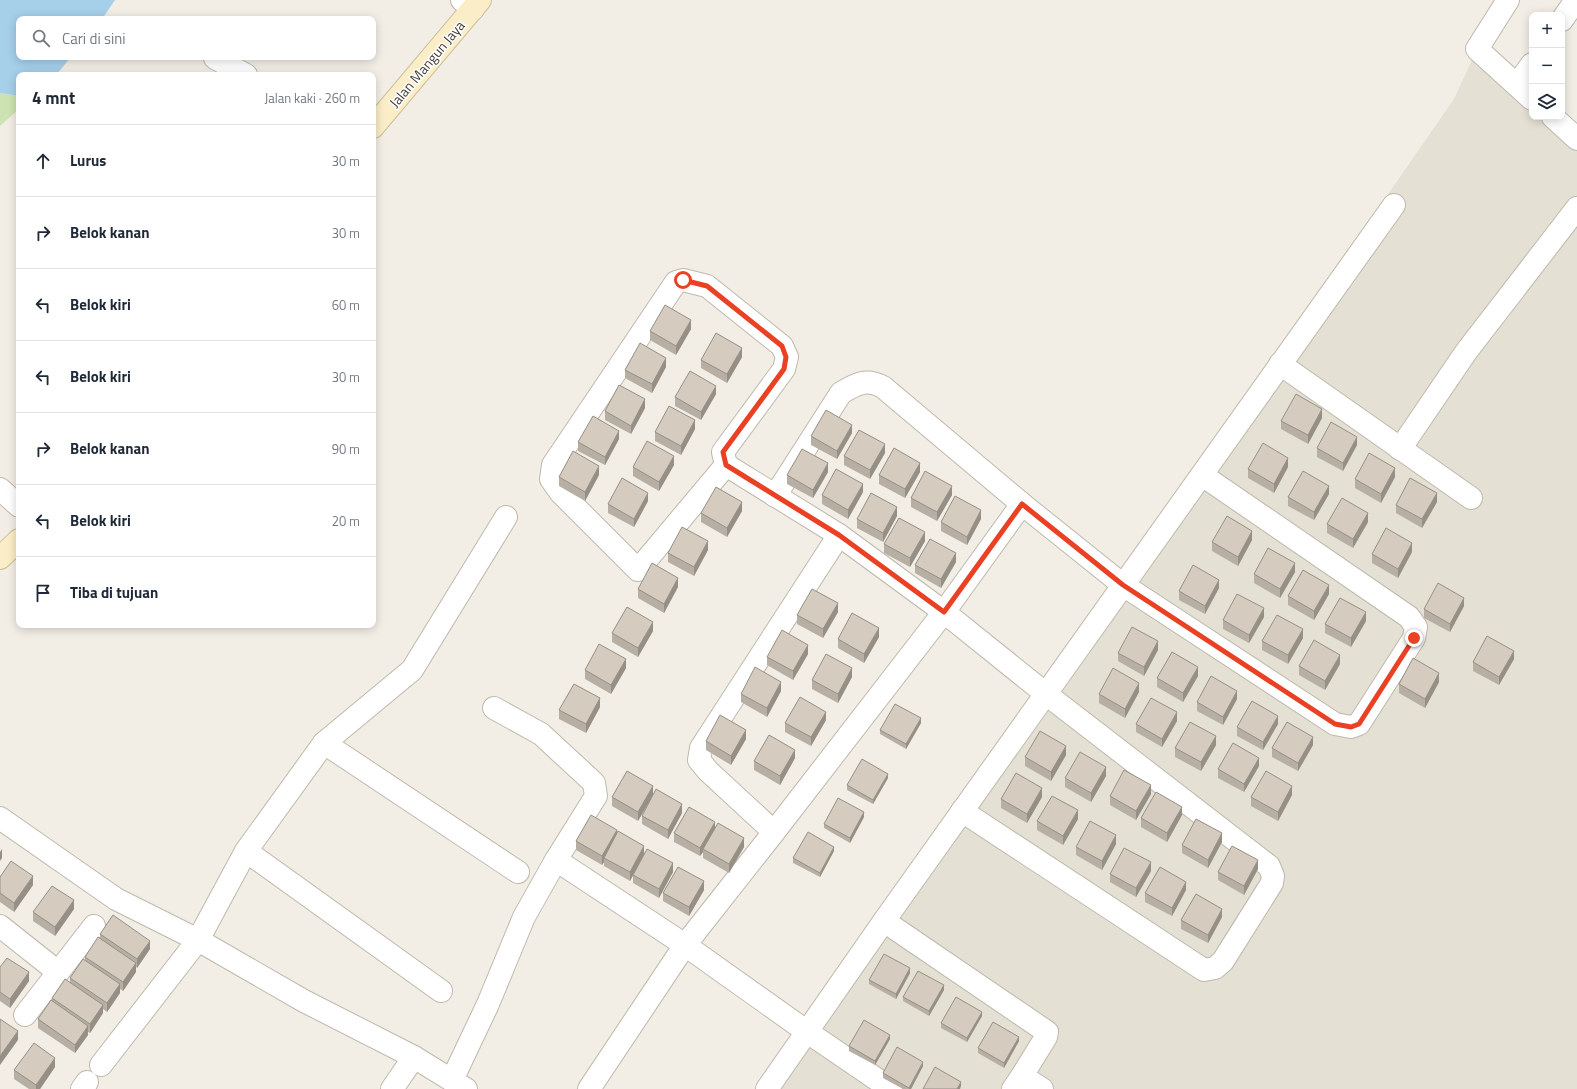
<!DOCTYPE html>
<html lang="id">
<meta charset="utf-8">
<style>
body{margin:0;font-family:"Titillium Web",sans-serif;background:#f2f2f3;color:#1f2937}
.controls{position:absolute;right:12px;top:12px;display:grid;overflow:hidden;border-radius:8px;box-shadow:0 2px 10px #0003}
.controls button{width:36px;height:36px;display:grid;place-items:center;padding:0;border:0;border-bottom:1px solid #e0e1e3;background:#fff;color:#1f2937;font:20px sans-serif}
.stop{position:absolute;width:12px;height:12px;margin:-9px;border:3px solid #ea4125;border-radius:50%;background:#fff}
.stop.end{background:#ea4125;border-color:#fff;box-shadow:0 1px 4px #0008}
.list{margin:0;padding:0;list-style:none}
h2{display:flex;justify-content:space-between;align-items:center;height:52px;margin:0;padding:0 16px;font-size:17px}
h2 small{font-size:13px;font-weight:400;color:#747a83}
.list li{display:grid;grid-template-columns:26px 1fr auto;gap:12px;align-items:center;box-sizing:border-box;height:72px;padding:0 16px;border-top:1px solid #e0e1e3}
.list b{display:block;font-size:15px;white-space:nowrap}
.list em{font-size:13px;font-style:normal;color:#747a83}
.icon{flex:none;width:22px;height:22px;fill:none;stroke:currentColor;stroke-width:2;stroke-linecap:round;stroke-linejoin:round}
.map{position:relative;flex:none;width:1577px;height:1089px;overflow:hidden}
.search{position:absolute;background:#fff;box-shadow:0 2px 10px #0003;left:16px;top:16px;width:360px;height:44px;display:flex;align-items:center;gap:10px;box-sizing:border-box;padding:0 14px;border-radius:8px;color:#747a83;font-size:15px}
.panel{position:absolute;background:#fff;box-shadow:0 2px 10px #0003;left:16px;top:72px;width:360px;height:556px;border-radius:8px}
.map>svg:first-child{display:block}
.residential{fill:#e5e0d4}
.green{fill:#cde3b1}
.water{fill:#a6cfea}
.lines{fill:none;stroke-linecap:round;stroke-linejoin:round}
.street-casing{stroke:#bfb8ac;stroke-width:24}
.secondary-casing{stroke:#cec098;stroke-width:24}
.street{stroke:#fff;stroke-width:22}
.secondary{stroke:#faedc7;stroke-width:22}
.wall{fill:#b7afa4}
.shaded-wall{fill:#958f86}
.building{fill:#d5ccbf;stroke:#958f86}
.route{stroke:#ea4125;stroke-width:5}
.labels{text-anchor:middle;stroke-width:3;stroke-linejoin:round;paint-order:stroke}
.street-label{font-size:14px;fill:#443e36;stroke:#fff}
</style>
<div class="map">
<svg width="1577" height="1089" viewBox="0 0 1577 1089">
<rect width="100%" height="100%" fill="#f2eee6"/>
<path class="residential" d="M1477,49l55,49v19h21l24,21v951h-809l686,-990z"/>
<path class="green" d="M0,93l19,3v13l-19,17z"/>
<path class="water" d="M0,0h115l-13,19h-83v38h52l-15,18h-37v21l-19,-3z"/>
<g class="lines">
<g class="street-casing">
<g id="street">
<path d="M462,0l11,9"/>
<path d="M1508,0l-31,49 55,50"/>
<path d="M1562,20l14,-20"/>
<path d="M215,58l31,17"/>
<path d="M1517,85l15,-21"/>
<path d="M1553,117l24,22"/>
<path d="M1280,364l191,134"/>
<path d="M1400,449l66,-97 111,-144"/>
<path d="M726,465l-3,-13 61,-83 3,-12 -5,-11 -75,-60 -24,-6 -7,2 -123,183 -2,14 9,13 78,78 88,-105 113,70 105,77 102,82 223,172 4,10 -1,7 -49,78 -8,7 -11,2 -242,-159"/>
<path d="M0,489l19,17"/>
<path d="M775,496l66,-103c15,-9 25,-15 42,-6l139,117 101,81 212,139 16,3 8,-3 55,-86 2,-11 -7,-10 -207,-142"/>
<path d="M324,743l194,129"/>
<path d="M0,818l116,81 82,41 106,61 110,56 52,32"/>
<path d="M774,832l-66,-61 -9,-11 2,-12 138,-213"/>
<path d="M246,851l195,140"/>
<path d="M556,860l129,85 121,86 85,58"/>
<path d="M884,921l163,111 -1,5 -24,39"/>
<path d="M0,926l58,46"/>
<path d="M25,1015l69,-89"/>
<path d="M101,1065l97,-125 48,-89 78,-108 88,-73 94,-153"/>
<path d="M452,1080l36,-76 36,-87 32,-57 40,-64 -2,-13 -53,-49 -47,-26"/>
<path d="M82,1089l5,-7"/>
<path d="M392,1089l22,-32"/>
<path d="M589,1089l96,-144 89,-113 170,-220 78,-108"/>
<path d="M767,1089l117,-168 510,-716"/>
<path d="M1013,1089l9,-13 20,13"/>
</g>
</g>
<g class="secondary-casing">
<g id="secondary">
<path d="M373,127l107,-127"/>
<path d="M0,558l19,-18"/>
</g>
</g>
<use href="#street" class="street"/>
<use href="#secondary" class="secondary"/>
</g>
<g class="wall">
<path d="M691,329l-15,26 -26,-15v-9z"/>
<path d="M742,357l-15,26 -26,-15v-8z"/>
<path d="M666,367l-14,26 -27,-15v-8z"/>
<path d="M716,394l-15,26 -26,-14v-9z"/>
<path d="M645,408l-14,26 -26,-14v-9z"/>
<path d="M1322,418l-14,26 -27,-15v-8z"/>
<path d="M695,429l-14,26 -26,-14v-9z"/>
<path d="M852,433l-15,26 -26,-14v-9z"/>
<path d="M619,439l-14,26 -27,-14v-9z"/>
<path d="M1357,445l-14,26 -26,-14v-9z"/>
<path d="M885,453l-15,26 -26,-14v-9z"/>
<path d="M674,465l-15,26 -26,-15v-9z"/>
<path d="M1288,467l-14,26 -26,-15v-9z"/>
<path d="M828,472l-15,26 -26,-14v-9z"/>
<path d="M920,472l-15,26 -26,-14v-9z"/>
<path d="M599,475l-14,26 -26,-15v-9z"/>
<path d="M1395,477l-14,26 -26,-15v-9z"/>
<path d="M863,492l-15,27 -26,-15v-9z"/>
<path d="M1329,494l-15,26 -26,-14v-9z"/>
<path d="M952,495l-15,26 -26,-14v-9z"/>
<path d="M648,501l-14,26 -26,-14v-9z"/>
<path d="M1437,502l-15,26 -26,-15v-8z"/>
<path d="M742,511l-15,26 -26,-15v-9z"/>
<path d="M897,516l-14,26 -26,-14v-9z"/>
<path d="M981,519l-14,26 -26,-14v-9z"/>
<path d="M1368,522l-15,26 -26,-15v-9z"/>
<path d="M1252,540l-14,26 -26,-15v-9z"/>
<path d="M925,541l-15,26 -26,-14v-9z"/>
<path d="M708,550l-14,26 -26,-14v-9z"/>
<path d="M1412,552l-14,26 -26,-15v-9z"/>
<path d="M956,562l-15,26 -26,-15v-8z"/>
<path d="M1295,572l-15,26 -26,-15v-9z"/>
<path d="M678,587l-14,26 -26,-15v-9z"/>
<path d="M1219,588l-14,26 -26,-14v-9z"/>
<path d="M1329,594l-15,26 -26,-15v-9z"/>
<path d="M1464,606l-14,26 -26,-14v-9z"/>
<path d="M838,612l-15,26 -26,-14v-9z"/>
<path d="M1264,617l-15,26 -26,-14v-9z"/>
<path d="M1366,621l-15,26 -26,-14v-9z"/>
<path d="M653,631l-15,26 -26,-15v-9z"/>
<path d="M879,637l-15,26 -26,-15v-9z"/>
<path d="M1303,638l-15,26 -26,-14v-9z"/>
<path d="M1158,650l-14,26 -26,-15v-8z"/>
<path d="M808,654l-15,26 -26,-15v-8z"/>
<path d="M1514,659l-15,26 -26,-14v-9z"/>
<path d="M1340,664l-15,26 -26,-15v-9z"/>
<path d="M626,668l-15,26 -26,-15v-9z"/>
<path d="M1198,676l-15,26 -26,-15v-9z"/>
<path d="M852,677l-14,26 -26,-14v-9z"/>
<path d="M1439,682l-14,26 -26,-15v-9z"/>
<path d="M781,691l-14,26 -26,-15v-8z"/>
<path d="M1139,692l-14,26 -26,-15v-9z"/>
<path d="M1237,699l-14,26 -26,-14v-9z"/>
<path d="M600,707l-14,26 -27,-14v-9z"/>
<path d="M826,720l-15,26 -26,-14v-9z"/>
<path d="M1177,721l-15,26 -26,-15v-8z"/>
<path d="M921,723l-15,26 -26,-15v-4z"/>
<path d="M1278,724l-15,26 -26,-14v-9z"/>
<path d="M746,739l-15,26 -25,-15v-9z"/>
<path d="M1216,745l-15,26 -26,-14v-9z"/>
<path d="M1313,745l-15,26 -26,-14v-9z"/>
<path d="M1066,755l-15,26 -26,-15v-9z"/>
<path d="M795,758l-15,27 -26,-15v-9z"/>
<path d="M1259,766l-15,26 -26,-14v-9z"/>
<path d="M1106,776l-15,26 -26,-15v-9z"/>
<path d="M888,778l-15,26 -26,-14v-5z"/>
<path d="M1151,794l-15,26 -26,-15v-9z"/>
<path d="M653,795l-15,26 -26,-15v-9z"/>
<path d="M1292,795l-14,26 -27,-15v-9z"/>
<path d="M1042,797l-15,26 -26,-15v-9z"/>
<path d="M682,813l-14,26 -26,-15v-8z"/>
<path d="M1182,815l-15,27 -26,-15v-9z"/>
<path d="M864,817l-14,26 -26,-15v-4z"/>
<path d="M1078,819l-15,26 -26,-15v-9z"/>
<path d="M715,829l29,18 -15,26 -26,-15v-6l-3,4 -26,-14v-9z"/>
<path d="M617,834l27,20 29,18 -14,26 -26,-15v-8l-3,6 -26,-15v-4l-2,3 -26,-15v-9z"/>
<path d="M1222,842l-14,26 -26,-15v-8z"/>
<path d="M1116,844l-14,26 -26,-15v-8z"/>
<path d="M834,851l-14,26 -27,-14v-5z"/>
<path d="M1258,869l-14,26 -26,-15v-8z"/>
<path d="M1151,871l-15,26 -26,-15v-8z"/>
<path d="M0,877l33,8 -19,27 -14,-10z"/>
<path d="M704,890l-15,26 -26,-15v-8z"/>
<path d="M1186,890l-14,26 -27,-14v-9z"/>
<path d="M74,909l-19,27 -22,-15v-9z"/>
<path d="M1222,917l-14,26 -27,-14v-9z"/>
<path d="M100,934l50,15 -13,19 -1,-1v5l-13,19 -3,-2v4l-13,19 -4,-3v4l-13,20 -2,-1v3l-13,18 -37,-25v-9l14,-18v-3l18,-16v-4l15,-18v-3l15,-18z"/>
<path d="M0,967l29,14 -19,27 -10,-7z"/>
<path d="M910,973l-14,26 -27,-15v-4z"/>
<path d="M944,990l-15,26 -26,-15v-4z"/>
<path d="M982,1016l-15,26 -26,-14v-5z"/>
<path d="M890,1039l-15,26 -26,-14v-5z"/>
<path d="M1019,1041l-15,27 -26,-15v-5z"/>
<path d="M923,1066l-12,23h-8l-20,-11v-5z"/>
<path d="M55,1067l-15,22h-11l-15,-10v-9z"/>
</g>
<g class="shaded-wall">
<path d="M691,320v9l-15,26v-9z"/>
<path d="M742,348v9l-15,26v-9z"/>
<path d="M666,358v9l-14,26v-9z"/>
<path d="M716,386v8l-15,26v-8z"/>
<path d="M645,399v9l-14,26v-8z"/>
<path d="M1322,409v9l-14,26v-9z"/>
<path d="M695,420v9l-14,26v-9z"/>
<path d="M852,425v8l-15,26v-8z"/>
<path d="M619,431v8l-14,26v-8z"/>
<path d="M1357,437v8l-14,26v-8z"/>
<path d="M885,444v9l-15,26v-9z"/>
<path d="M674,456v9l-15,26v-9z"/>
<path d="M1288,458v9l-14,26v-9z"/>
<path d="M828,463v9l-15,26v-8z"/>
<path d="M920,463v9l-15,26v-9z"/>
<path d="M599,466v9l-14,26v-9z"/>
<path d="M1395,468v9l-14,26v-9z"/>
<path d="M863,484v8l-15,27v-9z"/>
<path d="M952,486v9l-15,26v-9z"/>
<path d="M1329,486v8l-15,26v-8z"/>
<path d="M648,493v8l-14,26v-8z"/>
<path d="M1437,493v9l-15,26v-9z"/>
<path d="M742,502v9l-15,26v-9z"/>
<path d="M897,507v9l-14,26v-9z"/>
<path d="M981,510v9l-14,26v-8z"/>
<path d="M1368,513v9l-15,26v-9z"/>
<path d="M1252,531v9l-14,26v-9z"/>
<path d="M925,532v9l-15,26v-9z"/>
<path d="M708,541v9l-14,26v-9z"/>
<path d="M1412,543v9l-14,26v-9z"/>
<path d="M956,553v9l-15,26v-9z"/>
<path d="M1295,563v9l-15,26v-9z"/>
<path d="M678,578v9l-14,26v-9z"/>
<path d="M1219,580v8l-14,26v-8z"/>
<path d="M1329,585v9l-15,26v-9z"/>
<path d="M1464,598v8l-14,26v-8z"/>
<path d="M838,603v9l-15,26v-9z"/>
<path d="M1264,608v9l-15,26v-8z"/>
<path d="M1366,612v9l-15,26v-9z"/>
<path d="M653,622v9l-15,26v-9z"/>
<path d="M879,628v9l-15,26v-9z"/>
<path d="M1303,629v9l-15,26v-9z"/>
<path d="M1158,641v9l-14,26v-9z"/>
<path d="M808,645v9l-15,26v-9z"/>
<path d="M1514,651v8l-15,26v-8z"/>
<path d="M1340,655v9l-15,26v-9z"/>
<path d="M626,659v9l-15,26v-9z"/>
<path d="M1198,667v9l-15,26v-9z"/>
<path d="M852,668v9l-14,26v-9z"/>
<path d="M1439,673v9l-14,26v-9z"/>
<path d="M781,682v9l-14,26v-9z"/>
<path d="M1139,683v9l-14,26v-9z"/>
<path d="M1237,691v8l-14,26v-8z"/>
<path d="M600,698v9l-14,26v-9z"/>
<path d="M826,712v8l-15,26v-9z"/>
<path d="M1177,712v9l-15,26v-8z"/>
<path d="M1278,716v8l-15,26v-8z"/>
<path d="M921,718v5l-15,26v-5z"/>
<path d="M746,730v9l-15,26v-9z"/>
<path d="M1216,736v9l-15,26v-9z"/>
<path d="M1313,737v8l-15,26v-8z"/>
<path d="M1066,746v9l-15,26v-9z"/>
<path d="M795,750v8l-15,27v-9z"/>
<path d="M1259,758v8l-15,26v-8z"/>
<path d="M1106,767v9l-15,26v-9z"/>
<path d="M888,774v4l-15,26v-4z"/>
<path d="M1151,785v9l-15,26v-9z"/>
<path d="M653,786v9l-15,26v-9z"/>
<path d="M1292,786v9l-14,26v-9z"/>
<path d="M1042,788v9l-15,26v-9z"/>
<path d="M682,804v9l-14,26v-9z"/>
<path d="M1182,807v8l-15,27v-9z"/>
<path d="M1078,810v9l-15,26v-9z"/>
<path d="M864,812v5l-14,26v-5z"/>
<path d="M715,822v8l-12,19v3l-3,4v-8z"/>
<path d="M617,830v9l-13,19v4l-2,3v-9z"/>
<path d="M1222,833v9l-14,26v-8z"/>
<path d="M1116,835v9l-14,26v-9z"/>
<path d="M744,838v9l-15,26v-9z"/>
<path d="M644,846v9l-14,26v-9z"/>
<path d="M834,847v4l-14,26v-4z"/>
<path d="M2,849v9l-2,3v-9z"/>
<path d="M1258,860v9l-14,26v-9z"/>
<path d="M1151,862v9l-15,26v-9z"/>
<path d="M673,863v9l-14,26v-9z"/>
<path d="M33,876v9l-19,27v-9z"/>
<path d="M704,881v9l-15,26v-9z"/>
<path d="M1186,882v8l-14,26v-8z"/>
<path d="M74,900v9l-19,27v-9z"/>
<path d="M1222,909v8l-14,26v-8z"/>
<path d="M150,941v8l-13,19v-9z"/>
<path d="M136,963v9l-13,19v-9z"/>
<path d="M910,968v5l-14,26v-5z"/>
<path d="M29,972v9l-19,27v-9z"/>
<path d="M120,984v9l-13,19v-9z"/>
<path d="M944,985v5l-15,26v-5z"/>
<path d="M103,1005v8l-13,20v-9z"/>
<path d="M982,1012v4l-15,26v-4z"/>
<path d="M88,1026v9l-13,18v-8z"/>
<path d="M18,1031v9l-18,25v-9z"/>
<path d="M890,1035v4l-15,26v-4z"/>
<path d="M1019,1037v4l-15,27v-5z"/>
<path d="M55,1058v9l-15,22h-4v-4z"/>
<path d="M923,1062v4l-12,23h-2v-1z"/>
<path d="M961,1082v4l-1,3h-3z"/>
</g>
<g class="building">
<path d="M665,305l26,15 -15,26 -26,-15z"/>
<path d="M716,333l26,15 -15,26 -26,-14z"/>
<path d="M640,343l26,15 -14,26 -27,-14z"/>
<path d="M690,371l26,15 -15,26 -26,-15z"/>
<path d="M619,385l26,14 -14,27 -26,-15z"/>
<path d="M1296,394l26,15 -14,26 -27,-14z"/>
<path d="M669,406l26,14 -14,26 -26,-14z"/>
<path d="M826,410l26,15 -15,26 -26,-15z"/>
<path d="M593,416l26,15 -14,26 -27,-15z"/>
<path d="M1331,422l26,15 -14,26 -26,-15z"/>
<path d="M859,430l26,14 -15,26 -26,-14z"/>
<path d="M647,441l27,15 -15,26 -26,-15z"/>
<path d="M1263,443l25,15 -14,26 -26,-15z"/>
<path d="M894,448l26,15 -15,26 -26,-14z"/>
<path d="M802,449l26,14 -15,27 -26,-15z"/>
<path d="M573,451l26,15 -14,26 -26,-15z"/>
<path d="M1369,453l26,15 -14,26 -26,-15z"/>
<path d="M836,469l27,15 -15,26 -26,-15z"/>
<path d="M925,471l27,15 -15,26 -26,-14z"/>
<path d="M1303,471l26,15 -15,26 -26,-15z"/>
<path d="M622,478l26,15 -14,26 -26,-15z"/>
<path d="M1410,478l27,15 -15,26 -26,-14z"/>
<path d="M716,487l26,15 -15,26 -26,-15z"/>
<path d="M871,493l26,14 -14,26 -26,-14z"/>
<path d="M955,496l26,14 -14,27 -26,-15z"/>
<path d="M1342,498l26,15 -15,26 -26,-15z"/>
<path d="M1227,516l25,15 -14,26 -26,-15z"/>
<path d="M899,518l26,14 -15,26 -26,-14z"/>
<path d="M682,527l26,14 -14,26 -26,-14z"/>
<path d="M1386,528l26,15 -14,26 -26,-15z"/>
<path d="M930,539l26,14 -15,26 -26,-14z"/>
<path d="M1268,548l27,15 -15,26 -26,-15z"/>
<path d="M652,563l26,15 -14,26 -26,-15z"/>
<path d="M1193,565l26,15 -14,26 -26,-15z"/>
<path d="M1303,570l26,15 -15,26 -26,-15z"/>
<path d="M1438,583l26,15 -14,26 -26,-15z"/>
<path d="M812,589l26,14 -15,26 -26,-14z"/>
<path d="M1237,594l27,14 -15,27 -26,-15z"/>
<path d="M1340,598l26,14 -15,26 -26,-14z"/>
<path d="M627,607l26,15 -15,26 -26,-15z"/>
<path d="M852,613l27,15 -15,26 -26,-15z"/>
<path d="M1277,615l26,14 -15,26 -26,-14z"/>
<path d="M1132,627l26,14 -14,26 -26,-14z"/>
<path d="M782,630l26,15 -15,26 -26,-14z"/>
<path d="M1487,636l27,15 -15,26 -26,-15z"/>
<path d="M1314,640l26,15 -15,26 -26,-15z"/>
<path d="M599,644l27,15 -15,26 -26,-15z"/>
<path d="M1172,652l26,15 -15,26 -26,-15z"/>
<path d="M826,654l26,14 -14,26 -26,-14z"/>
<path d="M1413,658l26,15 -14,26 -26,-15z"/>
<path d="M755,667l26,15 -14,26 -26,-14z"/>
<path d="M1113,668l26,15 -14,26 -26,-15z"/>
<path d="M1211,676l26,15 -14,26 -26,-15z"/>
<path d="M574,684l26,14 -14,26 -27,-14z"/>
<path d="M800,697l26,15 -15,25 -26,-14z"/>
<path d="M1151,698l26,14 -15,27 -26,-15z"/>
<path d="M1252,701l26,15 -15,26 -26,-15z"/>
<path d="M895,704l26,14 -15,26 -26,-14z"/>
<path d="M720,715l26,15 -15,26 -25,-15z"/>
<path d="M1190,722l26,14 -15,26 -26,-14z"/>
<path d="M1287,722l26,15 -15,26 -26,-15z"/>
<path d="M1040,731l26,15 -15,26 -26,-15z"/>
<path d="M769,735l26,15 -15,26 -26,-15z"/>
<path d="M1233,743l26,15 -15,26 -26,-15z"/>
<path d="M1080,752l26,15 -15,26 -26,-15z"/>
<path d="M862,759l26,15 -15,26 -26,-15z"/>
<path d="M1124,770l27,15 -15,26 -26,-15z"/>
<path d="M627,771l26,15 -15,26 -26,-15z"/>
<path d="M1266,771l26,15 -14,26 -27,-15z"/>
<path d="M1016,773l26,15 -15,26 -26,-15z"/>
<path d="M656,789l26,15 -14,26 -26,-14z"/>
<path d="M1156,792l26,15 -15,26 -26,-15z"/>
<path d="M1052,796l26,14 -15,26 -26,-15z"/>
<path d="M838,798l26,14 -14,26 -26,-14z"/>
<path d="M689,807l26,15 -15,26 -26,-15z"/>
<path d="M591,815l26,15 -15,26 -26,-15z"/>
<path d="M1196,819l26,14 -14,27 -26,-15z"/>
<path d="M1090,821l26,14 -14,26 -26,-14z"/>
<path d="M718,823l26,15 -15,26 -26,-15z"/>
<path d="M618,831l26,15 -14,26 -26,-14z"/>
<path d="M808,832l26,15 -14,26 -27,-15z"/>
<path d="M1232,846l26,14 -14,26 -26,-14z"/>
<path d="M1124,848l27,14 -15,26 -26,-14z"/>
<path d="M647,849l26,14 -14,26 -26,-14z"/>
<path d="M11,861l22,15 -19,27 -14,-10v-16z"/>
<path d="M678,867l26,14 -15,26 -26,-14z"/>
<path d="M1160,867l26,15 -14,26 -27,-15z"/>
<path d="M52,886l22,14 -19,27 -22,-15z"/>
<path d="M1196,894l26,15 -14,26 -27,-15z"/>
<path d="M113,915l37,26 -13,18 -37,-25z"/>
<path d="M98,937l38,26 -13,19 -38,-25z"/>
<path d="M884,954l26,14 -14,26 -27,-14z"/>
<path d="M7,958l22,14 -19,27 -10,-7v-25z"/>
<path d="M83,959l37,25 -13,19 -37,-25z"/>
<path d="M918,971l26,14 -15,26 -26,-14z"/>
<path d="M65,979l38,26 -13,19 -38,-26z"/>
<path d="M956,997l26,15 -15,26 -26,-15z"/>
<path d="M51,1000l37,26 -13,19 -37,-26z"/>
<path d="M0,1019l18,12 -18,25z"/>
<path d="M864,1020l26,15 -15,26 -26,-15z"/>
<path d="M993,1022l26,15 -15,26 -26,-15z"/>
<path d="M34,1043l21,15 -19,27 -22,-15z"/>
<path d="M897,1047l26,15 -14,26 -26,-15z"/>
<path d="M935,1067l26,15 -4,7h-34z"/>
</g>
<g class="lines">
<path class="route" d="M683,280l24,6 75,60 4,11 -2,12 -61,83 3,13 113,70 105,77 78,-108 101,81 212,139 16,3 8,-3 55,-86"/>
</g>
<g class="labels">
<g class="street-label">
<text transform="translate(427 64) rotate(-50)" y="5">Jalan Mangun Jaya</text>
</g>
</g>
</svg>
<div class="controls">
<button>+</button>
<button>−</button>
<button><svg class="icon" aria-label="layers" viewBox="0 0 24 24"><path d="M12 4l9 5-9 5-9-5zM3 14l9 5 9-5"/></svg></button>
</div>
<div class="stop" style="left:683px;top:280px"></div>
<div class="stop end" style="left:1414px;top:638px"></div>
<div class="search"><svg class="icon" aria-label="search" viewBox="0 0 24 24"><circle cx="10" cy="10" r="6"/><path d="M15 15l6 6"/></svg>Cari di sini</div>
<section class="panel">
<h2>4 mnt<small>Jalan kaki · 260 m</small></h2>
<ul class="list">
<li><svg class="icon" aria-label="ahead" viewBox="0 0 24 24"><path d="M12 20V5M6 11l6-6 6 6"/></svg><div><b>Lurus</b></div><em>30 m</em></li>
<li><svg class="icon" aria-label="right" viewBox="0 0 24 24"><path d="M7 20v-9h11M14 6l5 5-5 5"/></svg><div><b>Belok kanan</b></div><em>30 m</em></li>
<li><svg class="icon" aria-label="left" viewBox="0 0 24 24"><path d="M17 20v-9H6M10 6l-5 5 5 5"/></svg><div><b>Belok kiri</b></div><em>60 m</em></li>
<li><svg class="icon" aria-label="left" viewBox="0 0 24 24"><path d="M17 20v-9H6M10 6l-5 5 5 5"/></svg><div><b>Belok kiri</b></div><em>30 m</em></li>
<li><svg class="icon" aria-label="right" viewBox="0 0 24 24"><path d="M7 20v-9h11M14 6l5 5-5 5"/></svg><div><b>Belok kanan</b></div><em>90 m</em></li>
<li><svg class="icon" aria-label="left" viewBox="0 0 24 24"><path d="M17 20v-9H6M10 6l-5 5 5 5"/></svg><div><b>Belok kiri</b></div><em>20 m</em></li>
<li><svg class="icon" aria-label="arrive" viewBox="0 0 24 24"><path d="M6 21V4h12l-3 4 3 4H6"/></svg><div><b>Tiba di tujuan</b></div></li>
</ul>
</section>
</div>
